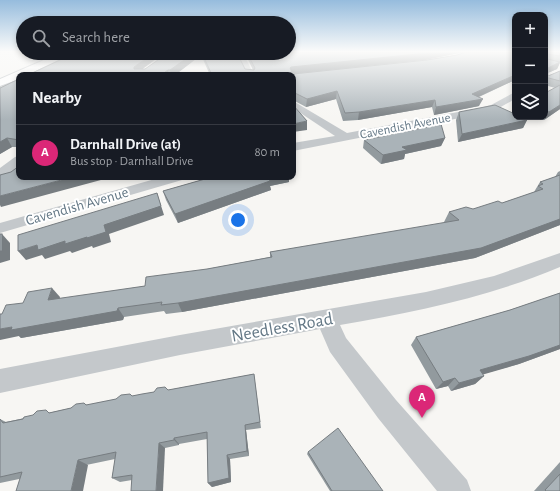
<!DOCTYPE html>
<meta charset="utf-8">
<style>
body{margin:0;font-family:"Alegreya Sans",sans-serif;background:#242831;color:#f1f3f6}
.controls{position:absolute;right:12px;top:12px;display:grid;overflow:hidden;border-radius:8px;box-shadow:0 2px 6px #0003}
.controls button{width:36px;height:36px;display:grid;place-items:center;padding:0;border:0;border-bottom:1px solid #363941;background:#171b24;color:#f1f3f6;font:20px sans-serif}
.you{position:absolute;left:238px;top:220px;width:14px;height:14px;margin:-10px;border:3px solid #fff;border-radius:50%;background:#1a73e8;box-shadow:0 0 0 6px #1a73e833}
.badge{display:grid;place-items:center;width:26px;height:26px;border-radius:50%;background:#db2777;color:#fff;font-size:13px;font-weight:700}
.pin{position:absolute;translate:-50% -33px;filter:drop-shadow(0 1px 2px #0008)}
.pin::after{content:'';position:absolute;top:21px;width:14px;height:12px;background:inherit;clip-path:polygon(0 0,100% 0,50% 100%)}
.list{margin:0;padding:0;list-style:none}
h2{display:flex;justify-content:space-between;align-items:center;height:52px;margin:0;padding:0 16px;font-size:17px}
h2 small{font-size:13px;font-weight:400;color:#9ea1a6}
.list li{display:grid;grid-template-columns:26px 1fr auto;gap:12px;align-items:center;box-sizing:border-box;height:56px;padding:0 16px;border-top:1px solid #363941}
.list b{display:block;font-size:15px;white-space:nowrap}
.list p{margin:0;font-size:13px;white-space:nowrap;color:#9ea1a6}
.list em{font-size:13px;font-style:normal;color:#9ea1a6}
.icon{flex:none;width:22px;height:22px;fill:none;stroke:currentColor;stroke-width:2;stroke-linecap:round;stroke-linejoin:round}
.map{position:relative;flex:none;width:560px;height:491px;overflow:hidden}
.search{position:absolute;background:#171b24;box-shadow:0 2px 6px #0003;left:16px;top:16px;width:280px;height:44px;display:flex;align-items:center;gap:10px;box-sizing:border-box;padding:0 14px;border-radius:22px;color:#9ea1a6;font-size:15px}
.panel{position:absolute;background:#171b24;box-shadow:0 2px 6px #0003;left:16px;top:72px;width:280px;height:108px;border-radius:8px}
.map>svg:first-child{display:block}
.lines{fill:none;stroke-linecap:round;stroke-linejoin:round}
.primary-casing{stroke:#b5babe;stroke-width:2}
.street{fill:#c4c8cb;fill-rule:evenodd}
.primary{fill:#fff;fill-rule:evenodd}
.wall{fill:#929a9e}
.shaded-wall{fill:#777d81}
.building{fill:#aab3b8;stroke:#777d81}
.labels{text-anchor:middle;stroke-width:4;stroke-linejoin:round;paint-order:stroke}
.far-street-label{font-size:13px;fill:#647886;stroke:#fff}
.street-label{font-size:15px;fill:#647886;stroke:#fff}
.near-street-label{font-size:18px;fill:#647886;stroke:#fff}
</style>
<div class="map">
<svg width="560" height="491" viewBox="0 0 560 491">
<rect width="100%" height="100%" fill="#f7f6f3"/>
<g class="lines">
<g class="primary-casing">
<path id="primary" d="M60,53h13l-46,22h-8v4l-19,7v-7z"/>
</g>
<g class="street">
<path d="M237,53h6l11,22h-8z"/>
<path d="M515,92v7l-18,10 -12,4 -192,38v-8l42,-7 -42,-28v-7l54,32 132,-25 12,-3z"/>
<path d="M19,156v10l-14,11 -5,1v-10l15,-11z"/>
<path d="M162,177h22l-2,3 -182,53v-10z"/>
<path d="M560,253v14c-71,30 -145,45 -220,58l6,13 50,62 71,80 4,11h-34l-59,-73 -48,-66 -10,-23 -140,26 -180,38v-24l180,-34 246,-43 68,-16z"/>
</g>
<use href="#primary" class="primary"/>
</g>
<g class="wall">
<path d="M289,52h175l-39,8 -132,13 134,-13 30,-5 9,-3h49v28l-36,17v9l-45,9 -2,-8 -74,13 -15,1 -7,-22 -30,8 -13,-7v-25h-83l-9,-20 -26,20h-147l117,-6 23,-16h69l8,16 8,1 -8,-17h44z"/>
<path d="M545,52h15v11l-3,6 -9,4v3l12,-5v38l-16,11 -9,-3h10v-24l10,-5 -10,-3z"/>
<path d="M19,79v68h-7l-12,7v-66z"/>
<path d="M459,112l68,8 -4,8 -65,14 -2,-22z"/>
<path d="M445,138l-4,8 -36,8 -1,5 -23,5 -18,-16 1,-8z"/>
<path d="M560,171v54l-85,33 -293,54 -16,2 -2,-3 -40,6 -1,3 -102,18 -2,-2 41,-39v2l85,-13 62,-17 63,-12v-5l176,-29 -2,-1 5,-10 24,-3 29,-6 32,-11 6,-10 15,-5 3,-5z"/>
<path d="M212,177h77v5l-19,4 1,4 -93,33 -12,-23 -3,-9z"/>
<path d="M560,293v56l-41,15 -37,10 2,2 -9,8 -24,7 -3,-5 -12,3 -25,-44 5,-8 94,-27z"/>
<path d="M254,374l7,54 -15,2 3,26 -19,3 1,23 -19,5 -4,-4 -1,-44 -28,5v1l-14,3 -33,32 -12,2 -8,-4 3,-19 -115,24v-64l6,3 65,-14 13,-5 3,2 45,-9 36,-6z"/>
<path d="M308,452l75,39h-53l-23,-37z"/>
<path d="M560,462v29h-26z"/>
</g>
<g class="shaded-wall">
<path d="M435,52h29l-39,8 -134,14 -1,-6 1,-1z"/>
<path d="M154,53h10l-28,21 -2,-5v-2z"/>
<path d="M194,53h7v2l-26,20h-4l-1,-5z"/>
<path d="M560,62l-3,7 -12,5 3,-6z"/>
<path d="M168,70l1,5h-8z"/>
<path d="M515,75v5l-46,21 3,-7z"/>
<path d="M337,91l-1,8 -30,8 1,-8z"/>
<path d="M483,99l-4,7 -45,9 2,-8z"/>
<path d="M435,100l-3,7 -74,13 1,-8z"/>
<path d="M560,105v4l-16,11 5,-8z"/>
<path d="M527,120l-4,8 -65,14 4,-8z"/>
<path d="M307,121v9l-14,2v-8z"/>
<path d="M7,138l5,9 -12,7v-12z"/>
<path d="M445,138l-4,8 -36,8 -1,5 -23,5 2,-9 19,-8z"/>
<path d="M73,177h39l-111,30 -1,-2v-9z"/>
<path d="M272,177h17v5l-19,4 1,4 -93,33 -3,-9z"/>
<path d="M157,193l7,22 -55,19 2,8 -18,6 -1,-2 -20,7 -2,-2 -25,8 -3,-4 -16,5 -8,-9 19,-6 28,-4 39,-16z"/>
<path d="M560,219v6l-85,33 -293,54 -4,-9z"/>
<path d="M2,234l8,9v17l-10,3v-12z"/>
<path d="M52,288l8,9 -4,12 -8,-9z"/>
<path d="M118,308l6,9 -1,3 -102,18 -2,-2 -19,4v-11z"/>
<path d="M560,345v4l-41,15 -48,14 9,-8z"/>
<path d="M484,376l-9,8 -24,7 8,-8z"/>
<path d="M455,378l-7,8 -12,3 7,-7z"/>
<path d="M245,425l1,5 3,26 -2,-5z"/>
<path d="M174,438l5,6v1l-5,-5z"/>
<path d="M159,443l6,5 -2,43h-7z"/>
<path d="M227,455l3,4 1,23 -19,5 -4,-4z"/>
<path d="M78,460l10,5 -5,26h-12z"/>
</g>
<g class="building">
<path d="M289,52h146l-8,1 -136,14 -1,1 3,6 134,-14 30,-5 9,-3h49v23l-43,19 11,5 -47,8 -1,-7 -76,12 -14,1 -8,-22 -30,8 -14,-7v-17h-81l-10,-22h35l8,16 9,1 1,-2 -8,-15h42z"/>
<path d="M545,52h15v4l-13,-2v5l13,3 -12,6v8l12,-5v10l-15,-4z"/>
<path d="M75,53h79l-20,14v2h11l23,-16h26l-24,17h-2l-7,5h-133z"/>
<path d="M19,79v61l-12,-2 -7,4v-54z"/>
<path d="M560,85v20l-11,7 -4,-1v-18z"/>
<path d="M293,105l14,16 -14,3z"/>
<path d="M495,105l20,9v3h6l6,3 -65,14 -3,-22z"/>
<path d="M441,124l4,14 -43,9 5,3 -24,5 -19,-15z"/>
<path d="M19,166v11h54l-73,19v-21l11,-3z"/>
<path d="M560,175v44l-79,29 -303,55 -17,2 1,-3 -44,6 -1,3 -106,19 1,-3 -12,2v-15h2l4,-9 17,-2 5,-11 24,-4 -4,12 97,-14 1,-9 61,-8 65,-12 -2,-5 189,-32 -10,-8 17,-5 7,2 25,-8 4,2 41,-14 -5,-3 5,-2 -3,-2z"/>
<path d="M212,177h60l-3,1 1,3 -95,33 -12,-23z"/>
<path d="M157,193l4,13 -57,19 2,7 -19,6v-1l-22,7v-3l-27,9 -1,-5 -19,6v-16z"/>
<rect x="0" y="234" width="2" height="17"/>
<path d="M560,293v52l-31,11 -49,14 4,6 -25,7 -4,-5 -12,4 -27,-45 94,-27z"/>
<path d="M254,374l6,48 -15,3 2,26 -20,4 2,23 -21,5 -1,-51 -33,6v2l-15,3 -3,48h-25l1,-16 -20,3 4,-26 -38,8 -7,31h-55l6,-19 -22,5v-58l3,4 20,-4 1,-2 9,-2 4,-4 9,-1 3,3 22,-5 5,-4 8,-1 2,2 30,-6 5,-4 9,-1 2,2 10,-2 12,-2 3,-4 8,-1 3,3z"/>
<path d="M338,428l45,63h-51l-24,-39z"/>
<path d="M560,474v17h-14l-1,-1z"/>
</g>
<linearGradient id="sky" x2="0" y2="1"><stop stop-color="#96bcdd"/><stop offset="0.43" stop-color="#fbfbfa"/><stop offset="1" stop-color="#fbfbfa" stop-opacity="0"/></linearGradient>
<rect width="560" height="120" fill="url(#sky)"/>
<g class="labels">
<g class="far-street-label">
<text transform="translate(405 125) rotate(-11)" y="5">Cavendish Avenue</text>
</g>
<g class="street-label">
<text transform="translate(77 206) rotate(-16)" y="5">Cavendish Avenue</text>
</g>
<g class="near-street-label">
<text transform="translate(282 327) rotate(-10)" y="6">Needless Road</text>
</g>
</g>
</svg>
<div class="controls">
<button>+</button>
<button>−</button>
<button><svg class="icon" aria-label="layers" viewBox="0 0 24 24"><path d="M12 4l9 5-9 5-9-5zM3 14l9 5 9-5"/></svg></button>
</div>
<div class="you"></div>
<div class="pin badge" style="left:422px;top:418px">A</div>
<div class="search"><svg class="icon" aria-label="search" viewBox="0 0 24 24"><circle cx="10" cy="10" r="6"/><path d="M15 15l6 6"/></svg>Search here</div>
<section class="panel">
<h2>Nearby<small></small></h2>
<ul class="list">
<li><span class="badge">A</span><div><b>Darnhall Drive (at)</b><p>Bus stop · Darnhall Drive</p></div><em>80 m</em></li>
</ul>
</section>
</div>
